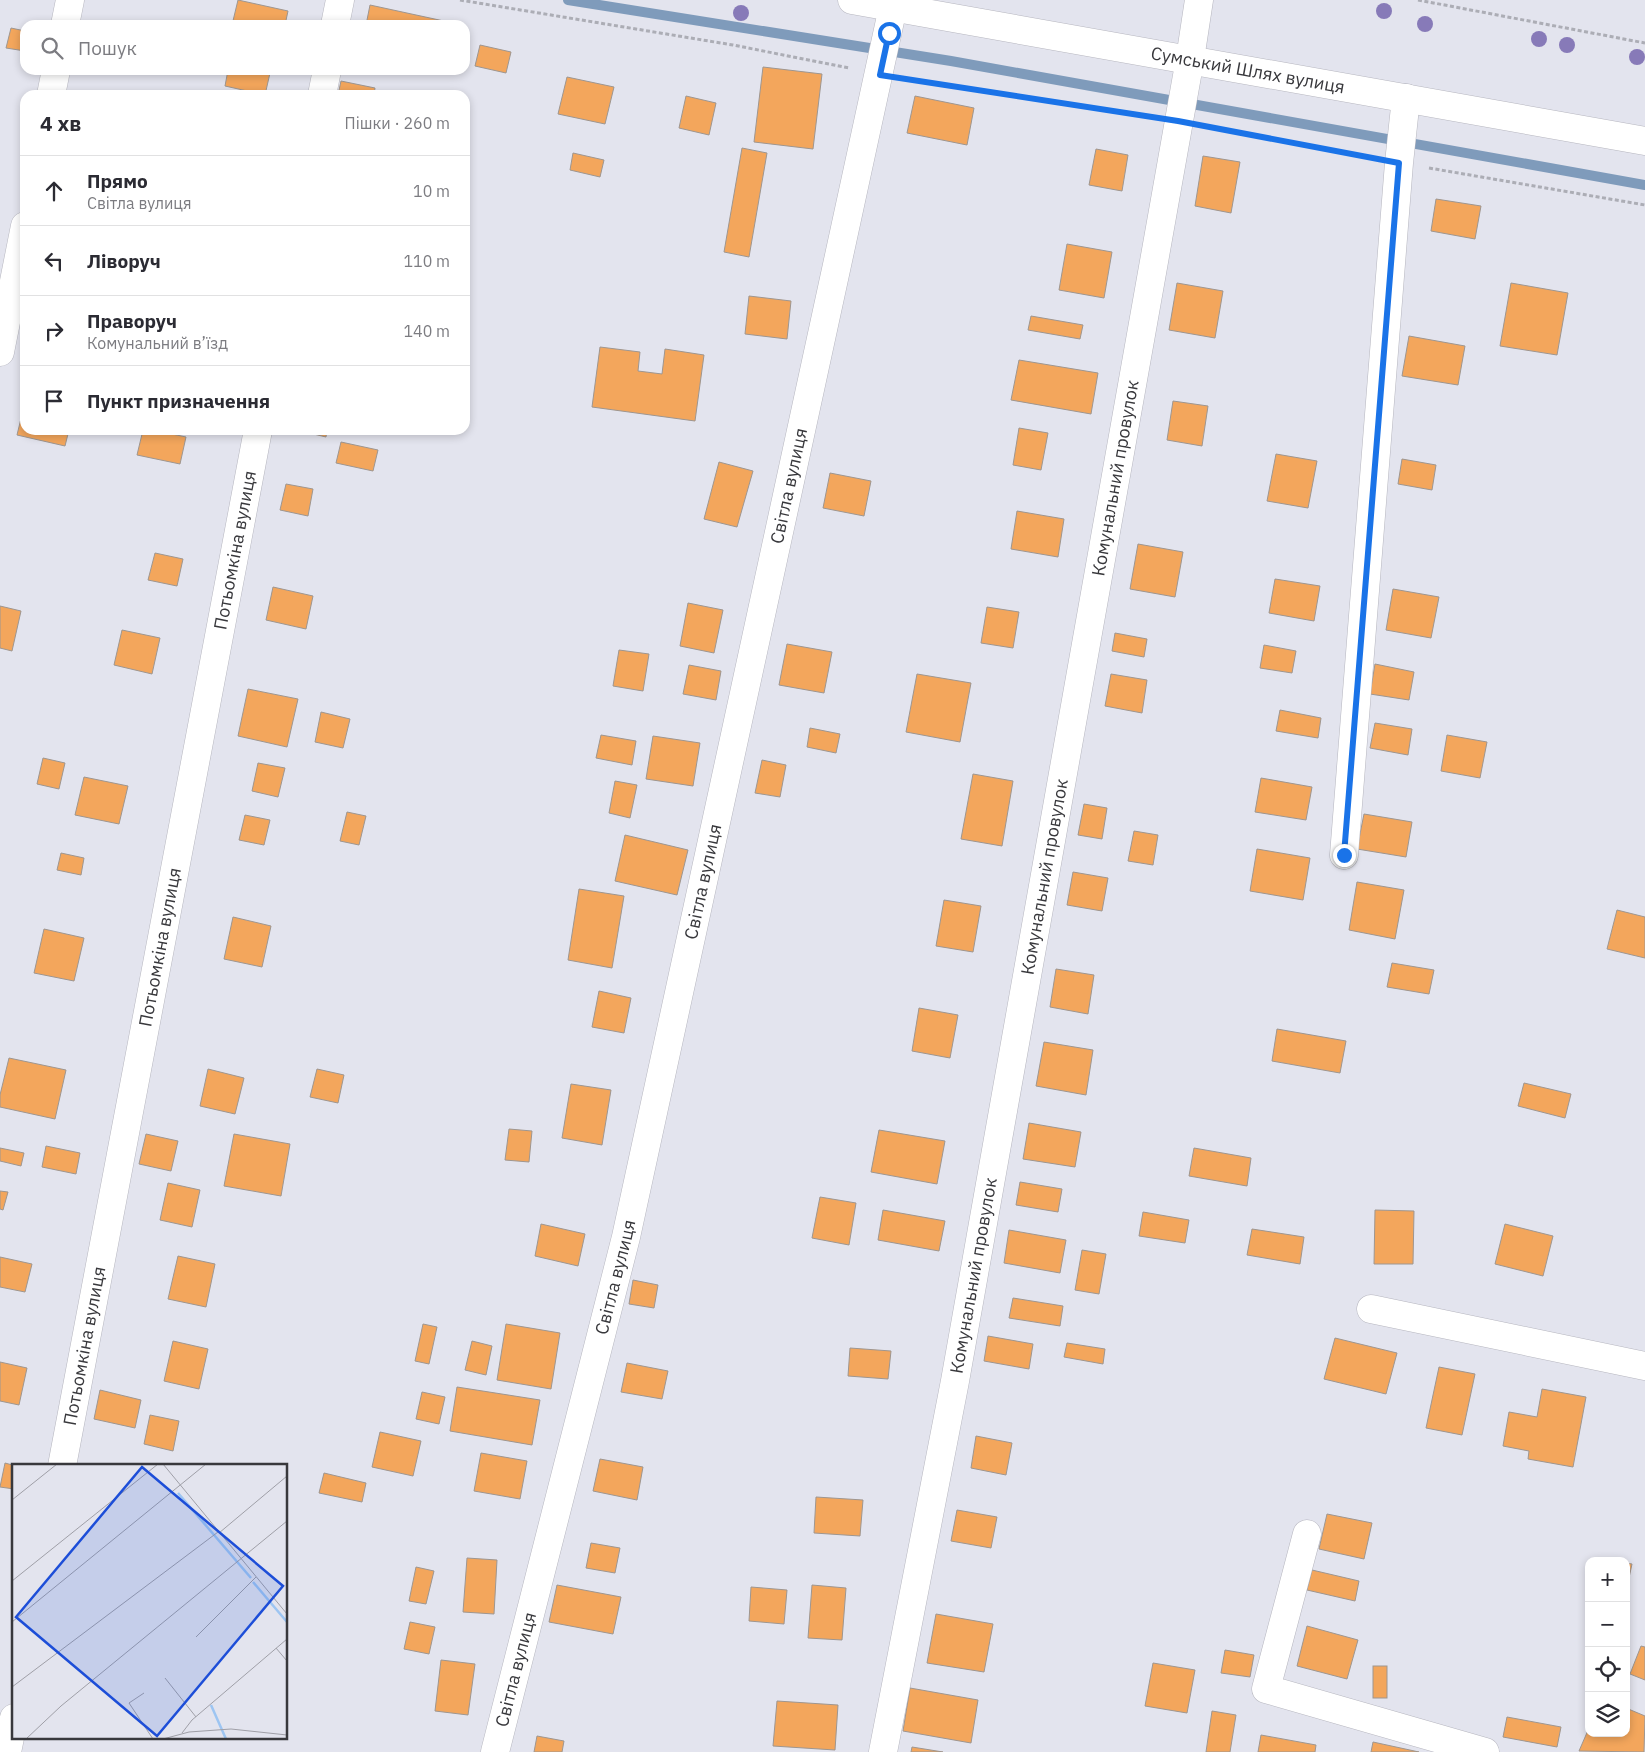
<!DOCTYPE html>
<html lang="uk">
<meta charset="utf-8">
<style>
body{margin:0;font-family:"IBM Plex Sans",sans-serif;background:#f7f7f7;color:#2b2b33}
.controls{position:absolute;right:15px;bottom:15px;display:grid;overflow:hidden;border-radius:10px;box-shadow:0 2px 8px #0003}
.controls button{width:45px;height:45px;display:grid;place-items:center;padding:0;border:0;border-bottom:1px solid #e1e1e2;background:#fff;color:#2b2b33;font:25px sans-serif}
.stop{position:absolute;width:15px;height:15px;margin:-11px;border:4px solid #1a73e8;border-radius:50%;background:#fff}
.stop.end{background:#1a73e8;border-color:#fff;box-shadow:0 1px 5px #0008}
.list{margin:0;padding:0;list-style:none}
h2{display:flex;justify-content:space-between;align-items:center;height:65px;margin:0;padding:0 20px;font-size:21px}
h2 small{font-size:16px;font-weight:400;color:#7c7c81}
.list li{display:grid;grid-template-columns:32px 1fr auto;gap:15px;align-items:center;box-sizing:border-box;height:70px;padding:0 20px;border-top:1px solid #e1e1e2}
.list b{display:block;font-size:19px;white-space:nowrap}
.list p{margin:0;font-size:16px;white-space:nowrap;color:#7c7c81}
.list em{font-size:16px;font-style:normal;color:#7c7c81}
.icon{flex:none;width:28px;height:28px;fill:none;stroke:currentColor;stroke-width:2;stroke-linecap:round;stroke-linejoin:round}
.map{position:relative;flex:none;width:1645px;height:1752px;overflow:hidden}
.search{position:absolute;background:#fff;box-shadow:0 2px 8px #0003;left:20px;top:20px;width:450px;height:55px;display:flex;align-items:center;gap:12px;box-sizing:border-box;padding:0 18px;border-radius:15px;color:#7c7c81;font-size:19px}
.panel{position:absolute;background:#fff;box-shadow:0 2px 8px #0003;left:20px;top:90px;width:450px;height:345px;border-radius:15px}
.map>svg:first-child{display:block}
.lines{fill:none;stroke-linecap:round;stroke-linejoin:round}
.stream{stroke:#7f9bbb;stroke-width:10}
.building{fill:#f3a65c;stroke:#9e9690}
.minor-casing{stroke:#b6b6bf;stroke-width:29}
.secondary-casing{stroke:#b6b6bf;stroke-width:29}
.path{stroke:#acadb5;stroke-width:3;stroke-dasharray:4 2.5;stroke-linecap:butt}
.minor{stroke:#fff;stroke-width:28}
.secondary{stroke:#fff;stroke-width:28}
.tree{fill:#877ab8}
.route{stroke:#1a73e8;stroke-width:6}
.labels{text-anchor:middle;stroke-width:5;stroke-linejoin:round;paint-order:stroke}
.street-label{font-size:18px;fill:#38383c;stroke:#f1f1fb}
.inset-river{fill:none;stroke:#9dc5f2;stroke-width:2.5}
.inset-road{fill:none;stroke:#9f9fa7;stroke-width:1}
.view{fill:#1d4ed8;fill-opacity:0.15;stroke:#1d4ed8;stroke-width:2.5}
.inset-edge{fill:none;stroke:#38383c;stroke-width:2.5}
</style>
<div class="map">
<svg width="1645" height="1752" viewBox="0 0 1645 1752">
<rect width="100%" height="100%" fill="#e3e4ee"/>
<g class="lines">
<path class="stream" d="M568,0l383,61 694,124"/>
</g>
<g class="building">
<path d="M238,0l50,11 -3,14h-53z"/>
<path d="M370,5l83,18v2h-87z"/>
<path d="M11,28l14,3v20l-19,-3z"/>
<path d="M480,45l31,7 -5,21 -31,-7z"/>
<path d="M763,67l59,7 -9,75 -59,-7z"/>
<path d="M228,70h29l13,3 -5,22 -40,-9z"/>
<path d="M567,77l47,10 -9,37 -47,-10z"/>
<path d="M341,81l34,7 -1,7h-36z"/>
<path d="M686,96l30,7 -7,32 -30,-7z"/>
<path d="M915,96l59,12 -7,37 -60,-12z"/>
<path d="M742,148l25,5 -18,104 -25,-5z"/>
<path d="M1096,149l32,6 -6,36 -33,-6z"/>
<path d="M573,153l31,7 -4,17 -30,-7z"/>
<path d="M1203,156l37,6 -9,51 -36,-7z"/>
<path d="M1436,199l45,7 -6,33 -44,-8z"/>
<path d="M1067,244l45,8 -8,46 -45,-8z"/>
<path d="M1177,283l46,8 -8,47 -46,-8z"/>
<path d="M1511,283l57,10 -11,62 -57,-9z"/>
<path d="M749,296l42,5 -4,38 -42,-5z"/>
<path d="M1031,316l52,9 -3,14 -52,-9z"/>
<path d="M1409,336l56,10 -7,39 -56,-9z"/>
<path d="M600,347l40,5 -2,19 24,3 3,-25 39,6 -9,66 -103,-14z"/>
<path d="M1019,360l79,13 -7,41 -80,-14z"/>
<path d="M1173,401l35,5 -6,40 -35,-6z"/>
<path d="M25,402v28h44l-4,16 -48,-11z"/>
<path d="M1019,428l29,5 -7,37 -28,-5z"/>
<path d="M143,430h10l33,7 -6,27 -43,-9z"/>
<path d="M297,430h30l-1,7z"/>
<path d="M341,442l37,8 -5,21 -37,-8z"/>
<path d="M1276,454l41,7 -9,47 -41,-7z"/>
<path d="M1402,459l34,6 -4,25 -34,-6z"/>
<path d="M719,462l34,9 -16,56 -33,-8z"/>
<path d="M830,473l41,8 -7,35 -41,-8z"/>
<path d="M286,484l27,5 -5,27 -28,-6z"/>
<path d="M1017,511l47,8 -6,38 -47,-8z"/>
<path d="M1138,544l45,8 -8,45 -45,-8z"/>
<path d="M155,553l28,6 -6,27 -29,-6z"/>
<path d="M1275,579l45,7 -6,35 -45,-8z"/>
<path d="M273,587l40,9 -7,33 -40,-9z"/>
<path d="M1393,589l46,8 -8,41 -45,-8z"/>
<path d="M688,603l35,7 -9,43 -34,-7z"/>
<path d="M0,606l21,5 -9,40 -12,-3z"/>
<path d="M987,607l32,5 -6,36 -32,-5z"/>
<path d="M122,630l38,8 -8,36 -38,-9z"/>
<path d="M1115,633l32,6 -3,18 -32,-6z"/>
<path d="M787,644l45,8 -8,41 -45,-8z"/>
<path d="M1264,645l32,6 -4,22 -32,-5z"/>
<path d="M619,650l30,4 -6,37 -30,-5z"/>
<path d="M1375,664l39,8 -5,28 -39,-6z"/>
<path d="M689,665l32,6 -5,29 -33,-6z"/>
<path d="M917,674l54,9 -11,59 -54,-10z"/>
<path d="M1111,674l36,6 -5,33 -37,-7z"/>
<path d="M248,689l50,10 -11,48 -49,-11z"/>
<path d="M1280,710l41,8 -3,20 -42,-7z"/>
<path d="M321,712l29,7 -7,29 -28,-6z"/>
<path d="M1375,723l37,6 -4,26 -38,-7z"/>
<path d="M810,728l30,6 -4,19 -29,-6z"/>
<path d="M601,735l35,6 -4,24 -36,-7z"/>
<path d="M1447,735l40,7 -7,36 -39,-7z"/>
<path d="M653,736l47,7 -7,43 -47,-7z"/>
<path d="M43,758l22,5 -6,26 -22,-5z"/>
<path d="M762,760l24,5 -6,32 -25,-4z"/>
<path d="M258,763l27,5 -7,29 -26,-6z"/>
<path d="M973,774l40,7 -11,65 -41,-7z"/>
<path d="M84,777l44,9 -9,38 -44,-9z"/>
<path d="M1261,778l51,9 -6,33 -51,-8z"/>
<path d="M615,781l22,4 -7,33 -21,-5z"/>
<path d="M1084,804l23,4 -5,31 -24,-4z"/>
<path d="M347,812l19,4 -7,29 -19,-4z"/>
<path d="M1364,814l48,8 -6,35 -49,-8z"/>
<path d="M245,815l25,5 -6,25 -25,-5z"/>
<path d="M1134,831l24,4 -5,30 -25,-4z"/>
<path d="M625,835l63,15 -11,45 -62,-14z"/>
<path d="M1257,849l53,9 -7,42 -53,-9z"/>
<path d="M61,853l23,5 -3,17 -24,-5z"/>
<path d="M1073,872l35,6 -6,33 -35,-6z"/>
<path d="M1357,882l47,8 -9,49 -46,-9z"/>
<path d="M579,889l45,7 -12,72 -44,-8z"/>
<path d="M944,900l37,6 -8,46 -37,-6z"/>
<path d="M1617,910l28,7v41l-38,-9z"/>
<path d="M233,917l38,9 -9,41 -38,-8z"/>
<path d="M44,929l40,9 -10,43 -40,-8z"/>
<path d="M1392,963l42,7 -5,24 -42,-7z"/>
<path d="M1056,969l38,6 -6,39 -38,-7z"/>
<path d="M599,991l32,7 -7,35 -32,-6z"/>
<path d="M919,1008l39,7 -8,43 -38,-7z"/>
<path d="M1277,1029l69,12 -6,32 -68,-12z"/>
<path d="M1044,1042l49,8 -7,45 -50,-9z"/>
<path d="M9,1058l57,12 -11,49 -55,-12v-12z"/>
<path d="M208,1069l36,9 -9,36 -35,-8z"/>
<path d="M317,1069l27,6 -6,28 -28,-6z"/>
<path d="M1524,1083l47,11 -6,24 -47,-12z"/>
<path d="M571,1084l40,6 -9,55 -40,-7z"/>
<path d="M1029,1123l52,9 -6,35 -52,-8z"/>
<path d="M509,1129l23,2 -3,31 -24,-2z"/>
<path d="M879,1130l66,11 -8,43 -66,-12z"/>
<path d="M146,1134l32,7 -7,30 -32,-7z"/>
<path d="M234,1134l56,10 -9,52 -57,-10z"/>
<path d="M46,1146l34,7 -4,21 -34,-7z"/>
<path d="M0,1148l24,5 -3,13 -21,-5z"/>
<path d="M1194,1148l57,10 -4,28 -58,-10z"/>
<path d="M1020,1182l42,7 -4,23 -42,-7z"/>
<path d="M168,1183l32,7 -8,37 -32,-7z"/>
<path d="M0,1191l8,1 -5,18 -3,-1z"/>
<path d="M820,1197l36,6 -7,42 -37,-7z"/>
<path d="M883,1210l62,11 -6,30 -61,-11z"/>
<path d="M1375,1210l39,1 -1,53h-39z"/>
<path d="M1143,1212l46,8 -4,23 -46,-7z"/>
<path d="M541,1224l44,10 -7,32 -43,-10z"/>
<path d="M1505,1224l48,12 -10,40 -48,-12z"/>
<path d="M1252,1229l52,8 -4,27 -53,-9z"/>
<path d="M1009,1230l57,10 -6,33 -56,-10z"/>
<path d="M1082,1250l24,4 -7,40 -24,-4z"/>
<path d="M178,1256l37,8 -9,43 -38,-8z"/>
<path d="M0,1257l32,7 -7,28 -25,-5z"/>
<path d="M633,1280l25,5 -4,23 -25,-4z"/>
<path d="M1013,1298l50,8 -3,20 -51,-8z"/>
<path d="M423,1324l14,3 -8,37 -14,-3z"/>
<path d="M506,1324l54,9 -9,56 -54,-9z"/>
<path d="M988,1336l45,8 -4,25 -45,-8z"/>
<path d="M1335,1338l62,15 -11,41 -62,-15z"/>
<path d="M173,1341l35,8 -9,40 -35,-8z"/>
<path d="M472,1341l20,5 -6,29 -21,-5z"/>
<path d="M1067,1343l38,6 -2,15 -39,-7z"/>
<path d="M850,1348l41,3 -3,28 -40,-3z"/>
<path d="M0,1362l27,6 -8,37 -19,-4z"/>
<path d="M627,1363l41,8 -6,28 -41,-7z"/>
<path d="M1439,1367l36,7 -13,61 -36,-7z"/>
<path d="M457,1387l83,13 -8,45 -82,-14z"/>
<path d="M1542,1389l44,8 -13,70 -45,-8 1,-8 -26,-5 6,-34 28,5z"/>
<path d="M100,1390l41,10 -6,28 -41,-9z"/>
<path d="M422,1392l23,5 -6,27 -23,-5z"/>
<path d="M150,1415l29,6 -6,30 -29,-7z"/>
<path d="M380,1432l41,9 -8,35 -41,-9z"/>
<path d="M976,1436l36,7 -6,32 -35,-7z"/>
<path d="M481,1453l46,8 -7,38 -46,-8z"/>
<path d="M600,1459l43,8 -6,33 -44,-9z"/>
<path d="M5,1463l11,3h-2v23l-14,-2z"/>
<path d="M324,1473l42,10 -4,19 -43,-9z"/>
<path d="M816,1497l47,3 -3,36 -46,-3z"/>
<path d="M957,1510l40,7 -6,31 -40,-7z"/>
<path d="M1327,1514l45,9 -8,36 -45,-10z"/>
<path d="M591,1543l29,5 -5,25 -29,-5z"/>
<path d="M467,1558l30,2 -3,54 -31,-2z"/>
<path d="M1626,1563l6,1 -5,23 -1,-1z"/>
<path d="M416,1567l18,4 -8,33 -17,-3z"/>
<path d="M1312,1570l47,11 -4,20 -48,-11z"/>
<path d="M557,1585l64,12 -8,37 -64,-12z"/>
<path d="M812,1585l34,3 -4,52 -34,-2z"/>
<path d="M751,1587l36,3 -3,34 -35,-3z"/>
<path d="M936,1614l57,10 -9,48 -57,-9z"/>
<path d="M410,1622l25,5 -6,27 -25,-5z"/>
<path d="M1307,1626l51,14 -11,39 -50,-13z"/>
<path d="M1641,1646l4,1v33l-15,-6z"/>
<path d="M1225,1650l29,5 -4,22 -29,-4z"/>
<path d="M441,1660l34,4 -7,51 -33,-4z"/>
<path d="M1153,1663l42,7 -8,43 -42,-7z"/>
<rect x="1373" y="1666" width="14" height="32"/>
<path d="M910,1688l68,12 -7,43 -68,-12z"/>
<path d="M777,1701l61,4 -3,45 -62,-4z"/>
<path d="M1626,1708l19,8 -1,36 -65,-1 10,-23v5h37z"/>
<path d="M1212,1711l24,4 -6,37h-24z"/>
<path d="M1507,1717l54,10 -4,20 -54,-10z"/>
<path d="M1261,1735l55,10 -1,7h-57z"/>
<path d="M537,1736l27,5 -2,11h-28z"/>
<path d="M1373,1742l46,10h-48z"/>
<path d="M912,1747l31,5h-32z"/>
</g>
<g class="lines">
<g class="minor-casing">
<g id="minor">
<path d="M65,25l5,-25"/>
<path d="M335,25l5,-25"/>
<path d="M51,95l5,-25"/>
<path d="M322,95l5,-25"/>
<path d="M0,352l25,-126"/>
<path d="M1344,855l55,-692 7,-65"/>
<path d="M1371,1309l274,57"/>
<path id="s1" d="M62,1466l196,-1036"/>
<path d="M1307,1534l-41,155 219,63"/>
<path d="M7,1752l7,-34"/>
<path id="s2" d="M495,1752l131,-515 267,-1230"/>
<path id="s3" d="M883,1752l72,-371 235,-1322 9,-59"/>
</g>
</g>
<g class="secondary-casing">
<g id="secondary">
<path id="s4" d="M852,0l793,141"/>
</g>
</g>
<g class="path">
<path d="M460,0l273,45 116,23"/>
<path d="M1418,0l227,43"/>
<path d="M909,79l241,38"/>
<path d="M1208,127l161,30"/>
<path d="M1429,168l216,37"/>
</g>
<use href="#minor" class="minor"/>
<use href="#secondary" class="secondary"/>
</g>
<g class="tree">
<circle cx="1384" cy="11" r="8"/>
<circle cx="741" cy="13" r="8"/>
<circle cx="1425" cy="24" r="8"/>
<circle cx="1539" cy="39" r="8"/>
<circle cx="1567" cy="45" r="8"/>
<circle cx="1637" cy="57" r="8"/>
</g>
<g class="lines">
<path class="route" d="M889,33l-9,42 298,46 221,42 -55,692"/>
</g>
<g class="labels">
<g class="street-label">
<text dy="6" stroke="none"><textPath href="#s4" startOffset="402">Сумський Шлях вулиця</textPath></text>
<text dy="6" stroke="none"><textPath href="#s3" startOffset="1295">Комунальний провулок</textPath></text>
<text dy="6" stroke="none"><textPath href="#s2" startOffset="1300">Світла вулиця</textPath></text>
<text dy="6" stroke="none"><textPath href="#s1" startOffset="932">Потьомкіна вулиця</textPath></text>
<text dy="6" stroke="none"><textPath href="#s3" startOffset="890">Комунальний провулок</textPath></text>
<text dy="6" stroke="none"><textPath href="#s2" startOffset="895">Світла вулиця</textPath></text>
<text dy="6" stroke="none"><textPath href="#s1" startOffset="528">Потьомкіна вулиця</textPath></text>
<text dy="6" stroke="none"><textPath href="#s3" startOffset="485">Комунальний провулок</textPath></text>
<text dy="6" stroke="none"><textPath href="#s2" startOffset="490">Світла вулиця</textPath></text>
<text dy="6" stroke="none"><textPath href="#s1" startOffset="122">Потьомкіна вулиця</textPath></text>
<text dy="6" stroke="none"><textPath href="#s2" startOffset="85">Світла вулиця</textPath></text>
</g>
</g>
<g transform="translate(12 1464)">
<rect width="275" height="275" fill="#e3e4ee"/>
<path class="inset-river" d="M166,29l73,85M241,118l34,40M199,241l15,34"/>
<path class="inset-road" d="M151,0l124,150M0,36l45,-36M207,69l68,-57M0,117l146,-117M0,158l194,-158M184,173l60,-60M264,184l11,13M153,214l31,39M0,223l206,-155M132,229l-15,10 24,36M170,269l10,-13 95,-81M14,275l35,-33 226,-185M151,275l26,-7 42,-3 56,6"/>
<path class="view" d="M130,3l141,119 -126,150 -141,-119z"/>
<rect width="275" height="275" class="inset-edge"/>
</g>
</svg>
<div class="controls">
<button>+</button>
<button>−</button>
<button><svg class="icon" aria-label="locate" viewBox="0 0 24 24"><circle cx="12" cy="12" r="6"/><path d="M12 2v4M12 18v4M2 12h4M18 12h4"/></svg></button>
<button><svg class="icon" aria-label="layers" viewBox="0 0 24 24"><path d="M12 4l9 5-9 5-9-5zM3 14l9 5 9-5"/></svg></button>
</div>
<div class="stop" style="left:889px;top:33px"></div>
<div class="stop end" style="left:1344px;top:855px"></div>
<div class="search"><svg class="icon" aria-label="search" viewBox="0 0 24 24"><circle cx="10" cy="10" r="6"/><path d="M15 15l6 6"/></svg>Пошук</div>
<section class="panel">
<h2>4 хв<small>Пішки · 260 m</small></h2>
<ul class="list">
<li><svg class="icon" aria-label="ahead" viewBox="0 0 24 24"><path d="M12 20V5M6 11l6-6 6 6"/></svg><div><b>Прямо</b><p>Світла вулиця</p></div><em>10 m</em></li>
<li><svg class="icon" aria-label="left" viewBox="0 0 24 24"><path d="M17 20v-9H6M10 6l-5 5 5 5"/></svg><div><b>Ліворуч</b></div><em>110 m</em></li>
<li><svg class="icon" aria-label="right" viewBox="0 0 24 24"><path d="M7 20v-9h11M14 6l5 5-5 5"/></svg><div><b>Праворуч</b><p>Комунальний в’їзд</p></div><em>140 m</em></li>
<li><svg class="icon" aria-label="arrive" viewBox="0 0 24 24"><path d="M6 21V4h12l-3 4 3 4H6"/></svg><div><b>Пункт призначення</b></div></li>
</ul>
</section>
</div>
